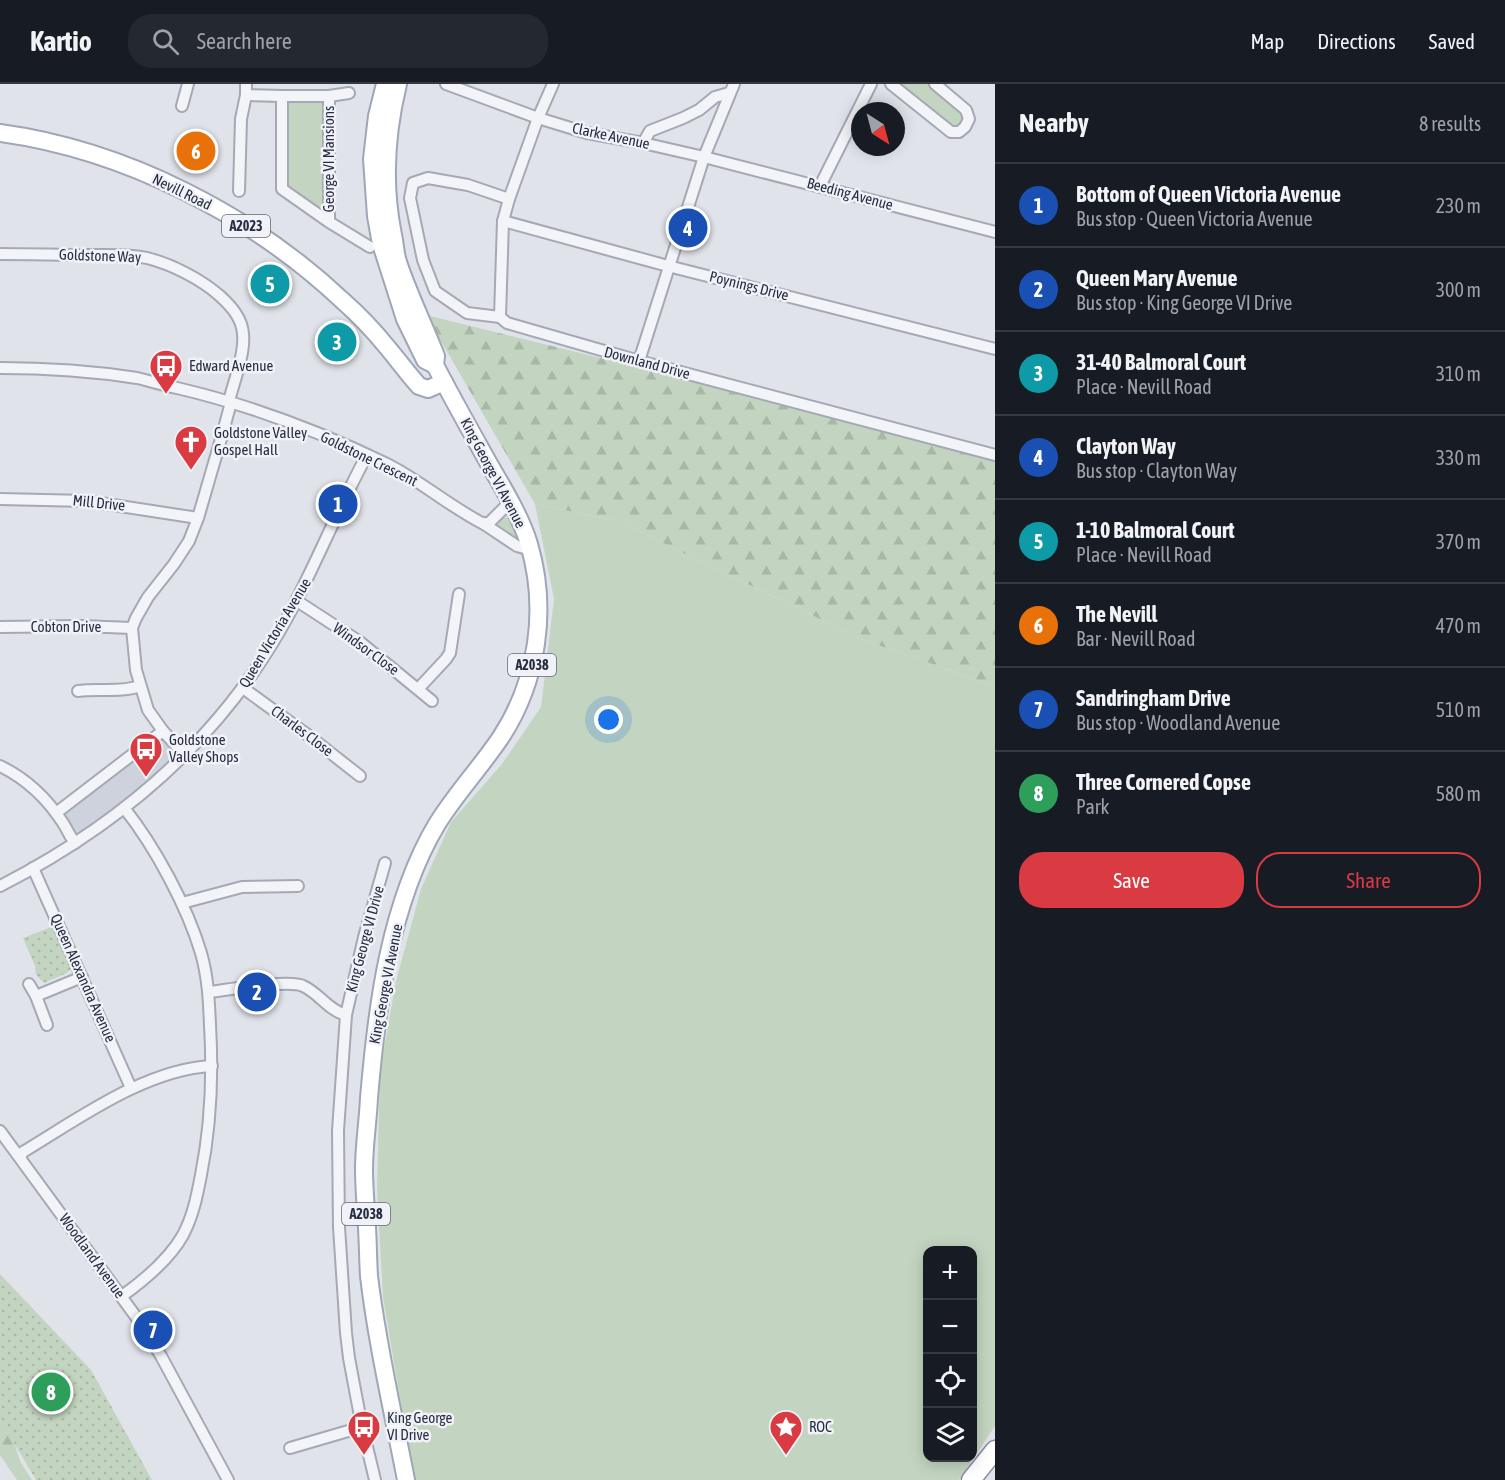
<!DOCTYPE html>
<meta charset="utf-8">
<style>
body{margin:0;font-family:"Asap Condensed",sans-serif;background:#242831;color:#f1f3f6}
.controls{position:absolute;right:18px;bottom:18px;display:grid;overflow:hidden;border-radius:12px;box-shadow:0 3px 15px #0003}
.controls button{width:54px;height:54px;display:grid;place-items:center;padding:0;border:0;border-bottom:2px solid #363941;background:#171b24;color:#f1f3f6;font:30px sans-serif}
.compass{position:absolute;left:851px;top:18px;width:54px;height:54px;border-radius:50%;background:#171b24;box-shadow:0 3px 15px #0003;rotate:144deg}
.you{position:absolute;left:609px;top:636px;width:21px;height:21px;margin:-15px;border:4px solid #fff;border-radius:50%;background:#1a73e8;box-shadow:0 0 0 9px #1a73e833}
.badge{display:grid;place-items:center;width:39px;height:39px;border-radius:50%;background:#da3a41;color:#fff;font-size:20px;font-weight:700}
.pin{position:absolute;translate:-50% -50%;border:3px solid #fff;box-shadow:0 2px 6px #0006}
.list{margin:0;padding:0;list-style:none}
h2{display:flex;justify-content:space-between;align-items:center;height:78px;margin:0;padding:0 24px;font-size:26px}
h2 small{font-size:20px;font-weight:400;color:#9ea1a6}
.list li{display:grid;grid-template-columns:39px 1fr auto;gap:18px;align-items:center;box-sizing:border-box;height:84px;padding:0 24px;border-top:2px solid #363941}
.list b{display:block;font-size:22px;white-space:nowrap}
.list p{margin:0;font-size:20px;white-space:nowrap;color:#9ea1a6}
.list em{font-size:20px;font-style:normal;color:#9ea1a6}
.actions{display:flex;gap:12px;padding:18px 24px}
.actions a{flex:1;padding:14px 0;border:2px solid #da3a41;border-radius:24px;text-align:center;font-size:21px;color:#da3a41}
.actions .main{background:#da3a41;color:#fff}
.icon{flex:none;width:33px;height:33px;fill:none;stroke:currentColor;stroke-width:2;stroke-linecap:round;stroke-linejoin:round}
.map{position:relative;flex:none;width:995px;height:1396px;overflow:hidden}
header{display:flex;align-items:center;gap:36px;box-sizing:border-box;height:84px;padding:0 30px;background:#171b24;border-bottom:2px solid #363941}
header strong{font-size:28px}
nav{display:flex;gap:33px;margin-inline-start:auto;font-size:21px}
.search{width:420px;height:54px;background:#242831;display:flex;align-items:center;gap:15px;box-sizing:border-box;padding:0 21px;border-radius:24px;color:#9ea1a6;font-size:22px}
main{display:flex}
aside{flex:1;background:#171b24}
.map>svg:first-child{display:block}
.built{fill:#ced2dd}
.green{fill:#c3d5c0;fill-rule:evenodd}
.forest{fill:url(#forest-firs)}
.park{fill:url(#park-dots)}
.lines{fill:none;stroke-linecap:round;stroke-linejoin:round}
.minor-casing{stroke:#a5a9b5;stroke-width:14}
.primary-casing{stroke:#9ea6b7;stroke-width:20}
.trunk-casing{stroke:#868ea2;stroke-width:21}
.minor{stroke:#f3f4f8;stroke-width:10}
.primary{stroke:#fff;stroke-width:16}
.trunk{stroke:#fff;stroke-width:18}
.labels{text-anchor:middle;stroke-width:5;stroke-linejoin:round;paint-order:stroke}
.shield{fill:#f0f2f8;stroke:#636979;stroke-width:1.5}
.shield-label{font-size:14px;font-weight:bold;fill:#272e43}
.street-label{font-size:15px;fill:#272e43;stroke:#f0f2f8}
.poi-label{font-size:15px;fill:#272e43;stroke:#f0f2f8;text-anchor:start}
</style>
<header>
<strong>Kartio</strong>
<div class="search"><svg class="icon" aria-label="search" viewBox="0 0 24 24"><circle cx="10" cy="10" r="6"/><path d="M15 15l6 6"/></svg>Search here</div>
<nav><a>Map</a><a>Directions</a><a>Saved</a></nav>
</header>
<main>
<div class="map">
<svg width="995" height="1396" viewBox="0 0 995 1396">
<defs>
<pattern id="forest-firs" width="22" height="20" patternUnits="userSpaceOnUse" patternTransform="scale(1.5)"><rect width="22" height="20" fill="#c3d5c0"/><path d="M5 1l3.5 6h-7zM16 11l3.5 6h-7z" fill="#a8b7a6"/></pattern>
<pattern id="park-dots" width="8" height="8" patternUnits="userSpaceOnUse" patternTransform="scale(1.5)"><rect width="8" height="8" fill="#c3d5c0"/><path d="M2 2h.1M6 6h.1" fill="none" stroke="#a8b7a6" stroke-width="1.8" stroke-linecap="round"/></pattern>
</defs>
<rect width="100%" height="100%" fill="#e0e3ea"/>
<path class="built" d="M161,651l13,19 -3,9 -48,43 -44,30 -18,-22z"/>
<g class="green">
<path d="M900,0h28l36,28 2,7 -7,9 -8,-3z"/>
<path d="M291,16h32l2,2v107l-3,2 -35,-25 -1,-82z"/>
<path d="M535,420l87,18 41,21 198,96 134,47v740l-36,54h-544l-14,-76 -18,-107 -6,-110 3,-115 16,-91 25,-92 30,-67 51,-58 39,-57 13,-108zM928,1166h44v208h-44z"/>
<path d="M505,433l4,2 9,17 -1,3 -1,1 -20,-13 1,-4z"/>
</g>
<g class="forest">
<path d="M426,231l569,140v231l-134,-47 -198,-96 -41,-21 -87,-18z"/>
<path d="M0,1313l20,64 12,19h-15l-17,-25z"/>
</g>
<g class="park">
<path d="M54,842l17,42 -4,5 -23,10 -8,-8 -1,-9 -12,-28z"/>
<path d="M0,1190l91,96 61,110h-116l-29,-49 -7,-18z"/>
</g>
<g class="lines">
<g class="minor-casing">
<g id="minor">
<path d="M246,0v11l36,1"/>
<path d="M446,0l92,34 49,15 56,10 61,14 291,75"/>
<path d="M553,0l-15,34 -29,81 -6,22 -3,96 7,6 132,38 356,94"/>
<path d="M891,0l60,48h8l6,-5 4,-8 -3,-9 -31,-26"/>
<path d="M329,12l20,-3"/>
<path d="M182,22l6,-22"/>
<path d="M643,59l7,-12 33,-13 16,-8 16,-13 14,-4"/>
<path d="M820,102l51,-102"/>
<path d="M239,107l2,-72 5,-24"/>
<path d="M503,137l165,45 327,83"/>
<path d="M329,138v-126h-47v93l47,33 41,25"/>
<path d="M0,170c31,0 61,1 92,1 18,0 37,-1 55,3 24,6 54,21 73,38 11,10 22,22 23,38 2,20 -9,47 -14,67l1,5 -7,26 -25,86 -9,23 -15,23 -26,33 -12,21 -4,10 4,42 12,40 15,21 22,24"/>
<path d="M500,233l-33,-4 -32,-22 -12,-31 -13,-62 3,-15 15,-5 40,7 41,14"/>
<path d="M639,277l65,-204 30,-73"/>
<path d="M0,284c45,0 92,3 137,10 13,3 26,7 40,10 73,17 142,43 210,76 34,17 63,43 97,60l6,-2 20,-20"/>
<path d="M0,415l87,2 111,17"/>
<path d="M484,440l33,22 7,2 5,-2"/>
<path d="M297,517l63,41 72,59"/>
<path d="M0,543l81,-1 51,2"/>
<path d="M243,604l66,48 51,40"/>
<path d="M419,604l27,-29 4,-6 9,-59"/>
<path d="M78,607c20,-3 43,2 62,-5"/>
<path d="M0,682c27,13 46,31 63,57 4,6 7,14 12,20"/>
<path d="M56,729l107,-82"/>
<path d="M33,784l98,220"/>
<path d="M0,802c122,-62 221,-147 287,-268 29,-53 51,-110 80,-163"/>
<path d="M182,819l60,-16 56,-1"/>
<path d="M29,900l7,12"/>
<path d="M209,908c17,-2 81,-13 94,-6 16,7 25,24 43,29l-8,116 1,96 7,106 3,25 13,69 8,32 5,21"/>
<path d="M346,931l18,-78 21,-74"/>
<path d="M47,941l-11,-29 46,-19"/>
<path d="M0,1047l142,194 19,31 67,124"/>
<path d="M20,1073l3,-5c55,-33 123,-83 189,-86"/>
<path d="M122,1212c21,-15 48,-38 61,-61 10,-19 14,-39 18,-60 10,-50 12,-99 9,-150 -1,-24 -2,-48 -9,-72 -14,-47 -46,-106 -76,-144"/>
<path d="M290,1364l72,-21"/>
</g>
</g>
<g class="primary-casing">
<g id="primary">
<path d="M385,0l-8,32 -5,43 4,57 5,28 24,75 20,41 10,5"/>
<path d="M398,0c-12,49 -15,101 -5,151 2,8 2,18 5,27 10,31 26,63 38,94l-1,9c18,35 38,70 57,104 14,24 29,49 37,75 19,65 9,136 -28,193 -20,30 -45,56 -64,87 -24,40 -39,87 -49,133 -10,46 -15,94 -19,141 -1,23 -5,47 -5,71 0,20 2,39 3,59 1,16 1,32 2,48 8,68 24,136 37,204"/>
<path d="M0,49c125,17 252,82 343,168 16,14 31,30 44,46 11,13 21,27 32,39l9,3 16,-7"/>
</g>
</g>
<g class="trunk-casing">
<path id="trunk" d="M971,1396l24,-30"/>
</g>
<use href="#minor" class="minor"/>
<use href="#primary" class="primary"/>
<use href="#trunk" class="trunk"/>
</g>
<defs>
<g id="bus-pin" transform="scale(1.725)"><path d="M0 17L-7.5 6A9.5 9.5 0 1 1 7.5 6Z" fill="#da3a41" stroke="#f0f2f8"/><path d="M-5-6H5V4H4V6H2V4H-2V6H-4V4H-5ZM-3.5-4V0h7V-4ZM-3.5 1.2v1.5H-2V1.2ZM2 1.2v1.5H3.5V1.2Z" fill="#fff"/></g>
<g id="church-pin" transform="scale(1.725)"><path d="M0 17L-7.5 6A9.5 9.5 0 1 1 7.5 6Z" fill="#da3a41" stroke="#f0f2f8"/><path d="M-1.2-6h2.4v3.5h3.3v2.4h-3.3V6h-2.4V-.1h-3.3v-2.4h3.3Z" fill="#fff"/></g>
<g id="sight-pin" transform="scale(1.725)"><path d="M0 17L-7.5 6A9.5 9.5 0 1 1 7.5 6Z" fill="#da3a41" stroke="#f0f2f8"/><path d="M0-6L1.8-2.2L6-1.7L2.9 1.2L3.7 5.4L0 3.3L-3.7 5.4L-2.9 1.2L-6-1.7L-1.8-2.2Z" fill="#fff"/></g>
</defs>
<g fill-rule="evenodd">
<use href="#bus-pin" x="166" y="282"/>
<use href="#church-pin" x="191" y="358"/>
<use href="#bus-pin" x="146" y="665"/>
<use href="#bus-pin" x="364" y="1343"/>
<use href="#sight-pin" x="786" y="1343"/>
</g>
<g class="labels">
<g class="shield">
<rect x="222" y="131" width="48" height="22" rx="4.5"/>
<rect x="508" y="570" width="48" height="22" rx="4.5"/>
<rect x="342" y="1119" width="48" height="22" rx="4.5"/>
</g>
<g class="shield-label">
<text x="246" y="147">A2023</text>
<text x="532" y="586">A2038</text>
<text x="366" y="1135">A2038</text>
</g>
<g class="street-label">
<text transform="translate(611 52) rotate(12)" y="5">Clarke Avenue</text>
<text transform="translate(329 75) rotate(-90)" y="5">George VI Mansions</text>
<text transform="translate(182 108) rotate(26)" y="5">Nevill Road</text>
<text transform="translate(850 110) rotate(15)" y="5">Beeding Avenue</text>
<text transform="translate(100 172) rotate(2)" y="5">Goldstone Way</text>
<text transform="translate(749 202) rotate(14)" y="5">Poynings Drive</text>
<text transform="translate(647 279) rotate(15)" y="5">Downland Drive</text>
<text transform="translate(369 375) rotate(26)" y="5">Goldstone Crescent</text>
<text transform="translate(493 389) rotate(62)" y="5">King George VI Avenue</text>
<text transform="translate(99 419) rotate(6)" y="5">Mill Drive</text>
<text x="66" y="548">Cobton Drive</text>
<text transform="translate(275 549) rotate(-59)" y="5">Queen Victoria Avenue</text>
<text transform="translate(366 565) rotate(36)" y="5">Windsor Close</text>
<text transform="translate(302 647) rotate(37)" y="5">Charles Close</text>
<text transform="translate(365 855) rotate(-75)" y="5">King George VI Drive</text>
<text transform="translate(83 894) rotate(66)" y="5">Queen Alexandra Avenue</text>
<text transform="translate(386 900) rotate(-79)" y="5">King George VI Avenue</text>
<text transform="translate(92 1172) rotate(54)" y="5">Woodland Avenue</text>
</g>
<g class="poi-label">
<text x="189" y="287">Edward Avenue</text>
<text x="214" y="354">Goldstone Valley<tspan x="214" dy="17">Gospel Hall</tspan></text>
<text x="169" y="661">Goldstone<tspan x="169" dy="17">Valley Shops</tspan></text>
<text x="387" y="1339">King George<tspan x="387" dy="17">VI Drive</tspan></text>
<text x="809" y="1348">ROC</text>
</g>
</g>
</svg>
<div class="controls">
<button>+</button>
<button>−</button>
<button><svg class="icon" aria-label="locate" viewBox="0 0 24 24"><circle cx="12" cy="12" r="6"/><path d="M12 2v4M12 18v4M2 12h4M18 12h4"/></svg></button>
<button><svg class="icon" aria-label="layers" viewBox="0 0 24 24"><path d="M12 4l9 5-9 5-9-5zM3 14l9 5 9-5"/></svg></button>
</div>
<svg class="compass" viewBox="-18 -18 36 36"><path d="M0-13l5 13h-10z" fill="#e53935"/><path d="M0 13l5-13h-10z" fill="#9ea1a6"/></svg>
<div class="you"></div>
<div class="pin badge" style="left:338px;top:420px;background:#1a4fb4">1</div>
<div class="pin badge" style="left:257px;top:908px;background:#1a4fb4">2</div>
<div class="pin badge" style="left:337px;top:258px;background:#0f9aa8">3</div>
<div class="pin badge" style="left:688px;top:144px;background:#1a4fb4">4</div>
<div class="pin badge" style="left:270px;top:200px;background:#0f9aa8">5</div>
<div class="pin badge" style="left:196px;top:67px;background:#e8710a">6</div>
<div class="pin badge" style="left:153px;top:1246px;background:#1a4fb4">7</div>
<div class="pin badge" style="left:51px;top:1308px;background:#2e9e5b">8</div>
</div>
<aside>
<h2>Nearby<small>8 results</small></h2>
<ul class="list">
<li><span class="badge" style="background:#1a4fb4">1</span><div><b>Bottom of Queen Victoria Avenue</b><p>Bus stop · Queen Victoria Avenue</p></div><em>230 m</em></li>
<li><span class="badge" style="background:#1a4fb4">2</span><div><b>Queen Mary Avenue</b><p>Bus stop · King George VI Drive</p></div><em>300 m</em></li>
<li><span class="badge" style="background:#0f9aa8">3</span><div><b>31-40 Balmoral Court</b><p>Place · Nevill Road</p></div><em>310 m</em></li>
<li><span class="badge" style="background:#1a4fb4">4</span><div><b>Clayton Way</b><p>Bus stop · Clayton Way</p></div><em>330 m</em></li>
<li><span class="badge" style="background:#0f9aa8">5</span><div><b>1-10 Balmoral Court</b><p>Place · Nevill Road</p></div><em>370 m</em></li>
<li><span class="badge" style="background:#e8710a">6</span><div><b>The Nevill</b><p>Bar · Nevill Road</p></div><em>470 m</em></li>
<li><span class="badge" style="background:#1a4fb4">7</span><div><b>Sandringham Drive</b><p>Bus stop · Woodland Avenue</p></div><em>510 m</em></li>
<li><span class="badge" style="background:#2e9e5b">8</span><div><b>Three Cornered Copse</b><p>Park</p></div><em>580 m</em></li>
</ul>
<div class="actions"><a class="main">Save</a><a>Share</a></div>
</aside>
</main>
